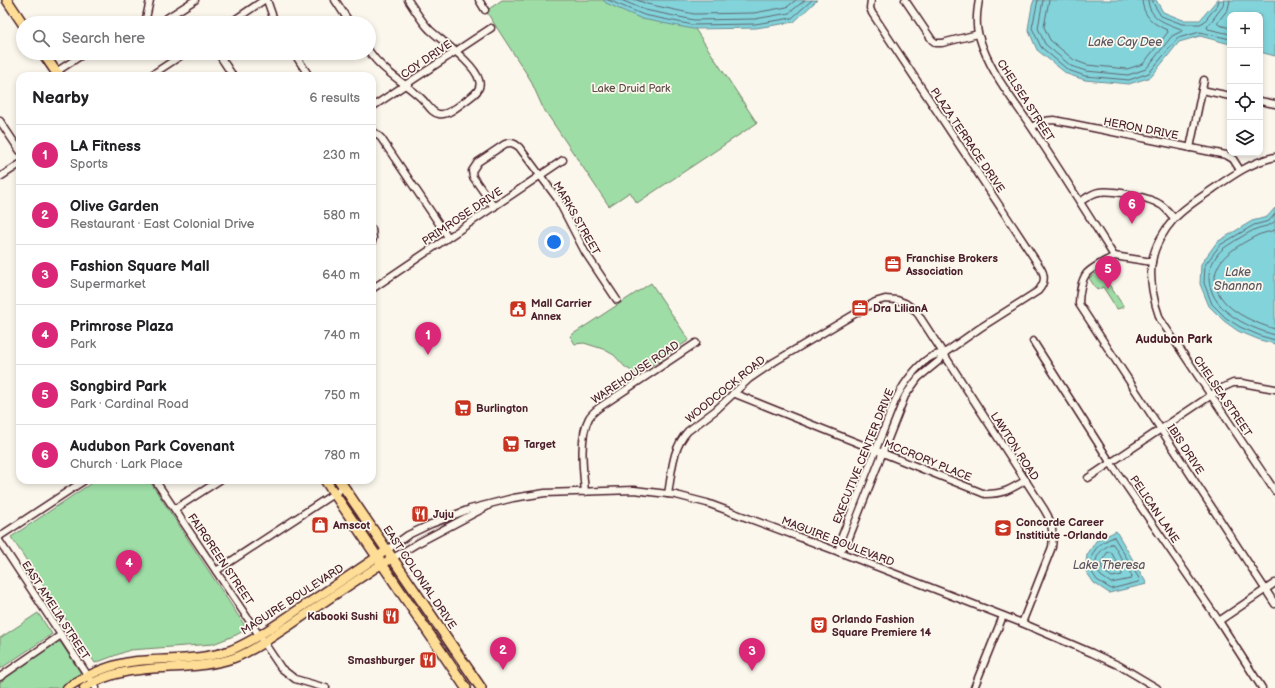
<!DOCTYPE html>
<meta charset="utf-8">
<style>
body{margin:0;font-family:"Balsamiq Sans",sans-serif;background:#f2f2f2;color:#202124}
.controls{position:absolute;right:12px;top:12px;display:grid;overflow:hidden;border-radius:8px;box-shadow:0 2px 6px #0003}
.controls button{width:36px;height:36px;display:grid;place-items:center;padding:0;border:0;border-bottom:1px solid #e0e0e0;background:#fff;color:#202124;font:20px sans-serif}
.you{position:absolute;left:554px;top:242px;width:14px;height:14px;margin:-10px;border:3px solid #fff;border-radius:50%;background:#1a73e8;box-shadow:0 0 0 6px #1a73e833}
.badge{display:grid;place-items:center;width:26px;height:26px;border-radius:50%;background:#db2777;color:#fff;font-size:13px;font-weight:700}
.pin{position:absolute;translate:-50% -33px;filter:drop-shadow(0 1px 2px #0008)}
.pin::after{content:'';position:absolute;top:21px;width:14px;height:12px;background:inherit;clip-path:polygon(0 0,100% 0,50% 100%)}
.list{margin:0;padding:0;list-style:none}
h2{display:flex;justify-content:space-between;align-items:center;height:52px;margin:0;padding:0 16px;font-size:17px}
h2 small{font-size:13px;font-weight:400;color:#757577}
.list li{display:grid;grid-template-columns:26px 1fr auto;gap:12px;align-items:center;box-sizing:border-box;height:60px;padding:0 16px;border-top:1px solid #e0e0e0}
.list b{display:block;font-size:15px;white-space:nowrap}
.list p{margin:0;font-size:13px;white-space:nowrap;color:#757577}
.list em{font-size:13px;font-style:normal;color:#757577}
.icon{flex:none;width:22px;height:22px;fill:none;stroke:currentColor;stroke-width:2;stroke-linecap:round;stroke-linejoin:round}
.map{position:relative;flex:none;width:1275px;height:688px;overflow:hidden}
.search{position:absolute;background:#fff;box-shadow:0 2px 6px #0003;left:16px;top:16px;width:360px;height:44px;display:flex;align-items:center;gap:10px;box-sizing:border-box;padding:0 14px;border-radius:22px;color:#757577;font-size:15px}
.panel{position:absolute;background:#fff;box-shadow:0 2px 6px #0003;left:16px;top:72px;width:360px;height:412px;border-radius:12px}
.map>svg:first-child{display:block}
.green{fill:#9edda6;stroke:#747e68}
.water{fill:#82d3da;stroke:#6c8b94}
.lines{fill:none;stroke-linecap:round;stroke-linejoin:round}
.shore{stroke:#606771;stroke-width:1}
.minor-casing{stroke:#4a1f2b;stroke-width:9}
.major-casing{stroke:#4a1f2b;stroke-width:11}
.highway-casing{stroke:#4a1f2b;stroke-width:12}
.minor{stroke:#fbf7ec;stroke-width:6}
.major{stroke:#fedd96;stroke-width:8}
.highway{stroke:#fedd96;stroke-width:9}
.labels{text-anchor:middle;stroke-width:3.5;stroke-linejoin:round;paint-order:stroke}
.street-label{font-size:11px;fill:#4a1f2b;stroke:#fbf7ec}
.park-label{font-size:11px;fill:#5f4e4a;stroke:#fbf7ec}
.poi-label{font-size:11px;font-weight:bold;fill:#4a1f2b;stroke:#fbf7ec;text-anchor:start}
.water-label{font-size:12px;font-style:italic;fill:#5b5560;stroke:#fbf7ec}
.neighbourhood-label{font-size:12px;font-weight:bold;fill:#4a1f2b;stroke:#fbf7ec}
</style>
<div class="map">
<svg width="1275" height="688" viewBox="0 0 1275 688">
<rect width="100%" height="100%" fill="#fbf7ec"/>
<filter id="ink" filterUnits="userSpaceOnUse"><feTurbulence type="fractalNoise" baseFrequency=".025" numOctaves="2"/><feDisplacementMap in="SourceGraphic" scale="8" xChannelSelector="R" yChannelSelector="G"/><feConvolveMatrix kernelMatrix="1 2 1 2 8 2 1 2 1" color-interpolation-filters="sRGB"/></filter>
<g filter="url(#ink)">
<g class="green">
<path d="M502,0h174l81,123 -120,80 -7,-11 -21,14 -66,-98 -13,-29 -44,-68z"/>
<path d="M1100,271l24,36 -7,2 -14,-22 -6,3 -8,-12z"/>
<path d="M651,283l38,57 -51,35 -13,-8 -11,-12 -11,-6 -19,-6 -9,1 -5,-8z"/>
<path d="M96,480h53l98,149 -11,6 -23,9 -83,6 -35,13 -84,-126z"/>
<path d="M38,613l14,21 -52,35v-31z"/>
<path d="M58,641l3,2 19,29 -1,4 -17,12h-62v-9z"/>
</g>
<g class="water">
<path d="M603,0h214l-23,22 -38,6 -63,1 -51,-10 -36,-16z"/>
<path d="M1034,0h122l7,12 20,8h17l17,-20h58v56l-15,-4v-37h-30v29l-30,-8 -21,6 -28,35 -22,7 -44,-4 -18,-6 -30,-24 -9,-21 4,-23z"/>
<path d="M1275,208v136l-15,-4 -22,-9 -14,-10 -15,-15 -9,-22 1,-20 16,-22 35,-21 15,-4z"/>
<path d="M1116,531l31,53 -38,9 -15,-10 -9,-13 2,-15 9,-14z"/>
</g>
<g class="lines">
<g class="shore">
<path d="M608,0l36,15 49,10 62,-1 37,-6 20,-18"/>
<path d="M621,0l24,10 49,10 61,-1 34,-6 16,-13"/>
<path d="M637,0l10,4 47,10 60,-1 33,-6 9,-7"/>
<path d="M1038,0l-6,28 9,19 27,23 17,6 44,4 20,-7 29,-35 22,-6 30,7"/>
<path d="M1043,0l-5,28 7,16 26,22 15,5 42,4 18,-6 26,-33 10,-5 -1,-2c-15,-6 -32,-10 -33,-29"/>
<path d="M1049,0l-5,27 6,13 24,20 13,5 40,4 16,-5 25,-32 -1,-2c-14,-6 -24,-14 -25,-30"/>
<path d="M1153,0v3l8,13 21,8h18l4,-2 14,-18 1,-4"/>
<path d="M1224,0l-1,6 -16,21 1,2 22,5"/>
<path d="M1230,28l-11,-3 -2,-2 11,-14 2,-9"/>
<path d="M1275,214l-6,7 -15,4 -34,20 -15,20 -1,18 8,21 14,14 14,9 21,9 14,4"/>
<path d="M1275,221c-5,6 -12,5 -19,8 -7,3 -25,14 -32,19 -7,5 -14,17 -15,26 -2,35 37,53 66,61"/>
<path d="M1275,230c-6,2 -12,3 -17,5 -10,5 -21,11 -29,18 -7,5 -13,15 -14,23 -2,30 36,46 60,53"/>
<path d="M1114,537l26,43 -2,2 -27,7 -14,-9 -8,-12c3,-18 8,-24 25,-31z"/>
<path d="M1111,544h2l19,32 -1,3 -20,4 -10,-7 -6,-8c0,-12 6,-19 16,-24z"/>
<path d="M1108,552h3l11,20v3l-10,2 -7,-5 -4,-5 1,-6z"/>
</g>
<g class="minor-casing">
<g id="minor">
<path d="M267,0l8,23"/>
<path d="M335,0l15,23"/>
<path d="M479,0l6,10"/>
<path d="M905,0l27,40 4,3h6l36,-9"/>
<path d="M979,0c-2,11 -4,25 0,36 10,35 33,62 53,92 28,42 55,85 82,128"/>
<path d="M145,23l5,-23"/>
<path d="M159,23l36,-23"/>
<path d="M230,23l34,-23"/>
<path d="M369,51c13,20 35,31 52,47 6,5 10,15 18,16 9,2 22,-10 29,-15 7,-5 14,-10 11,-19 -4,-16 -37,-39 -49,-50 -9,-9 -15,-20 -22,-30"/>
<path d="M218,53l15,23"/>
<path d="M294,53l15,23"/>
<path d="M56,72l29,-19"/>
<path d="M150,76l35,-23"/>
<path d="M1202,90l28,6"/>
<path d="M1260,101l15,3"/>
<path d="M372,107l119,-79"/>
<path d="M0,121l20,30"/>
<path d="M1032,127c7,-5 13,-7 22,-7l172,35 7,4 7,11"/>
<path d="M372,130l9,8 67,99"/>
<path d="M1190,148l14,-68"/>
<path d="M1275,157c-24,5 -42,18 -62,32 -13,9 -28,18 -39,30 -10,11 -20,28 -22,43 -3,17 2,41 8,57l115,172"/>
<path d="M0,177l20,-13"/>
<path d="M1080,202c6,-4 12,-9 19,-10 13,-2 51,5 62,13 5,3 9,9 13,13"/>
<path d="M494,207l-21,-30 -1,-6 6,-9 27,-18c6,-2 9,-1 14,3l38,51 28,54 32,48"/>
<path d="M372,229l1,9 -1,4"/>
<path d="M1152,262l-38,-6c-8,5 -20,10 -27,17 -6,7 -8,22 -8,31l196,300"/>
<path d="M372,289l191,-129"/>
<path d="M1033,341l77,121 109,159 43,67"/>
<path d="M733,393l252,101c18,0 25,-4 41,-14"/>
<path d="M1088,478l134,-90 11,-5h9l33,6"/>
<path d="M155,480l126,188 14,11 31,9"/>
<path d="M585,492c-2,-21 -6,-56 4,-74 2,-4 7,-8 11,-11l96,-64"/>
<path d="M668,494c4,-22 4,-46 20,-63l28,-21 33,-31 25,-17 101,-60 10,-3 12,1 8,3 11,8 128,198c8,12 10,24 8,38l-30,76"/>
<path d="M175,509l45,-29"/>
<path d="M0,536l85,-56"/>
<path d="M0,542l96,146"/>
<path d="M387,550l21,-15 23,-11 39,-15 43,-11 32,-5 89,-3 42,5 31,8 132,49 183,71 70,30 28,13 37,22"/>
<path d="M839,552l1,-11 55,-140c7,-15 29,-49 48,-47l37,-26 58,-37c7,-8 8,-15 2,-24l-168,-254 -2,-5 1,-8"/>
<path d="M839,552l8,-9 58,-147 13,-18 22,-18 3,-6"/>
<path d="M393,558l25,-15 70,-37"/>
<path d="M216,571l128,-84"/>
<path d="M1219,621l56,-38"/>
<path d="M0,677l61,-42"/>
<path d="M974,688l29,-72"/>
</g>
</g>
<g class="major-casing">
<g id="major">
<path d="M67,688c21,-14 44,-24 70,-27 31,-3 64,0 94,-11 24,-10 46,-26 68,-41 29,-19 59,-39 88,-59"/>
<path d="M84,688c46,-30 101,-13 150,-30 20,-7 37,-21 55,-32 29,-20 59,-40 88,-59l16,-9"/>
</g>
</g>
<g class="highway-casing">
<g id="highway">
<path d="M7,0l16,24"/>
<path d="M43,53l13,19 4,4"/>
<path d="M325,480l141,208"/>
<path d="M339,480l142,208"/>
</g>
</g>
<use href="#minor" class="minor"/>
<use href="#major" class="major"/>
<use href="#highway" class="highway"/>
</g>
</g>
<defs>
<g id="office-square" transform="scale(0.9)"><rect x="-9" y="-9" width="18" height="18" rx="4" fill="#c8321e" stroke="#fbf7ec"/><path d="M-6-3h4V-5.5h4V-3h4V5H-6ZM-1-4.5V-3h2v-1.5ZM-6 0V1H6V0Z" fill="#fff"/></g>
<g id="civic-square" transform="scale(0.9)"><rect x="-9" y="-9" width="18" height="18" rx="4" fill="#c8321e" stroke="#fbf7ec"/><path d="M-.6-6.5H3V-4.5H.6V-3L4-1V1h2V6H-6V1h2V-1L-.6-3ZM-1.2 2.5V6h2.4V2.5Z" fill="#fff"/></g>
<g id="supermarket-square" transform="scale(0.9)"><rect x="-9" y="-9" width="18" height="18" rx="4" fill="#c8321e" stroke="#fbf7ec"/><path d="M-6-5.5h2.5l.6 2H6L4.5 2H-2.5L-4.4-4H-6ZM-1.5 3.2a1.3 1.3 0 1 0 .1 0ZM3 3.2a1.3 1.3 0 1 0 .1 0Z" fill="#fff"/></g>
<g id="restaurant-square" transform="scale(0.9)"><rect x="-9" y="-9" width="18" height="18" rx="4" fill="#c8321e" stroke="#fbf7ec"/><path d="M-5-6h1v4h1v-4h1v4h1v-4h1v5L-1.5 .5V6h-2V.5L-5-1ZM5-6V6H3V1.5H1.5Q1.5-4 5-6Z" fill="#fff"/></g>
<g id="shop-square" transform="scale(0.9)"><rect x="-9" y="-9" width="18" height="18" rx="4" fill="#c8321e" stroke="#fbf7ec"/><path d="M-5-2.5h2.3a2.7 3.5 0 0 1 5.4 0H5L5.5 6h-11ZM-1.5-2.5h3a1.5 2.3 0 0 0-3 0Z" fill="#fff"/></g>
<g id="university-square" transform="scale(0.9)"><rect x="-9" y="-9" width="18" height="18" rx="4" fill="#c8321e" stroke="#fbf7ec"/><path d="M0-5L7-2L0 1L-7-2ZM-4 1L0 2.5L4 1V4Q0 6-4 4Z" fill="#fff"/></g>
<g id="theatre-square" transform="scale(0.9)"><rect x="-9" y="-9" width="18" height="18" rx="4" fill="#c8321e" stroke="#fbf7ec"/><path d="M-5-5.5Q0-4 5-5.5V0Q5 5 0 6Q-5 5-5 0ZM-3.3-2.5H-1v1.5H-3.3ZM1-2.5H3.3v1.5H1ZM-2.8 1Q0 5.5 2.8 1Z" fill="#fff"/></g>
</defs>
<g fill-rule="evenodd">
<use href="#office-square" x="893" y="264"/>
<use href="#office-square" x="860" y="308"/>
<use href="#civic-square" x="518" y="309"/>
<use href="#supermarket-square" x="463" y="408"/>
<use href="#supermarket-square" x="511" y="444"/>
<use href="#restaurant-square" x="420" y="514"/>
<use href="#shop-square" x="320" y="525"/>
<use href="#university-square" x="1003" y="528"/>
<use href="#restaurant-square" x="391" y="616"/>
<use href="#theatre-square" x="819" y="625"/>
<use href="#restaurant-square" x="428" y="660"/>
</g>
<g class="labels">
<g class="street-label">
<text transform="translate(426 59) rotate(-34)" y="4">COY DRIVE</text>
<text transform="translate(1026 100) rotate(57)" y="4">CHELSEA STREET</text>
<text transform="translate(1141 128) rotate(11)" y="4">HERON DRIVE</text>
<text transform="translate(968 140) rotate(56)" y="4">PLAZA TERRACE DRIVE</text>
<text transform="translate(462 216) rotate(-34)" y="4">PRIMROSE DRIVE</text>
<text transform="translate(577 218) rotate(60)" y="4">MARKS STREET</text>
<text transform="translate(635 372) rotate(-34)" y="4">WAREHOUSE ROAD</text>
<text transform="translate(725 389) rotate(-39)" y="4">WOODCOCK ROAD</text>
<text transform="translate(1223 396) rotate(56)" y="4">CHELSEA STREET</text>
<text transform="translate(1015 446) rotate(57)" y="4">LAWTON ROAD</text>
<text transform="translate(1186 449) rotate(57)" y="4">IBIS DRIVE</text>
<text transform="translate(863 456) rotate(-68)" y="4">EXECUTIVE CENTER DRIVE</text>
<text transform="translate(928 460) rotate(22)" y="4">MCCRORY PLACE</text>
<text transform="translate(1155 509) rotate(56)" y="4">PELICAN LANE</text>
<text transform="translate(838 541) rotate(21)" y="4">MAGUIRE BOULEVARD</text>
<text transform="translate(221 559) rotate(56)" y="4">FAIRGREEN STREET</text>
<text transform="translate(420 577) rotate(56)" y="4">EAST COLONIAL DRIVE</text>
<text transform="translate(292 599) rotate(-33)" y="4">MAGUIRE BOULEVARD</text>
<text transform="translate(56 610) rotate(57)" y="4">EAST AMELIA STREET</text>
</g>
<g class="park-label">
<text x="631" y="92">Lake Druid Park</text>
</g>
<g class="poi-label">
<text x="906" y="262">Franchise Brokers<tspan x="906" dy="13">Association</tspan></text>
<text x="531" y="307">Mall Carrier<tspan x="531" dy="13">Annex</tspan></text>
<text x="873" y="312">Dra LilianA</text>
<text x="476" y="412">Burlington</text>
<text x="524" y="448">Target</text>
<text x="433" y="518">Juju</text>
<text x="1016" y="526">Concorde Career<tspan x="1016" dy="13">Institiute -Orlando</tspan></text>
<text x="333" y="529">Amscot</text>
<text x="378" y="620" text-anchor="end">Kabooki Sushi</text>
<text x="832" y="623">Orlando Fashion<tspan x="832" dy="13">Square Premiere 14</tspan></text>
<text x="415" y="664" text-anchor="end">Smashburger</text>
</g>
<g class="water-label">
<text x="1125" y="46">Lake Cay Dee</text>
<text x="1238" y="276">Lake<tspan x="1238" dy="14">Shannon</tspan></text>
<text x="1109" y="569">Lake Theresa</text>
</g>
<g class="neighbourhood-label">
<text x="1174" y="343">Audubon Park</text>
</g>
</g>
</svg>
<div class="controls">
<button>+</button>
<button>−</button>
<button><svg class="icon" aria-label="locate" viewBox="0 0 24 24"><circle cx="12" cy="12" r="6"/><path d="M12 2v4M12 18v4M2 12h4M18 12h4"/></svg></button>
<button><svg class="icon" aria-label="layers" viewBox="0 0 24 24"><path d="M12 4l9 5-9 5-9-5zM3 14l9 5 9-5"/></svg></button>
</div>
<div class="you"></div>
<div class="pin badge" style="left:428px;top:355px">1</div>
<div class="pin badge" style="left:503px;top:670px">2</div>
<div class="pin badge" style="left:752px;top:671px">3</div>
<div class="pin badge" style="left:129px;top:583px">4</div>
<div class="pin badge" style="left:1108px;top:289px">5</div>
<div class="pin badge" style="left:1132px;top:224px">6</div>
<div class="search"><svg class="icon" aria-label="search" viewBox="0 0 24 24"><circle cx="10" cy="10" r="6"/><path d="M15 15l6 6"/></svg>Search here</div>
<section class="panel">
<h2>Nearby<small>6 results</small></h2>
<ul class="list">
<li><span class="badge">1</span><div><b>LA Fitness</b><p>Sports</p></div><em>230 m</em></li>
<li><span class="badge">2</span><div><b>Olive Garden</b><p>Restaurant · East Colonial Drive</p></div><em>580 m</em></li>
<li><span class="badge">3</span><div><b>Fashion Square Mall</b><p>Supermarket</p></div><em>640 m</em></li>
<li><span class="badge">4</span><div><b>Primrose Plaza</b><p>Park</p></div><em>740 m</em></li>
<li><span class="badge">5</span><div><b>Songbird Park</b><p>Park · Cardinal Road</p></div><em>750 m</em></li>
<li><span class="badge">6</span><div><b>Audubon Park Covenant</b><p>Church · Lark Place</p></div><em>780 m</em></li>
</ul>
</section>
</div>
